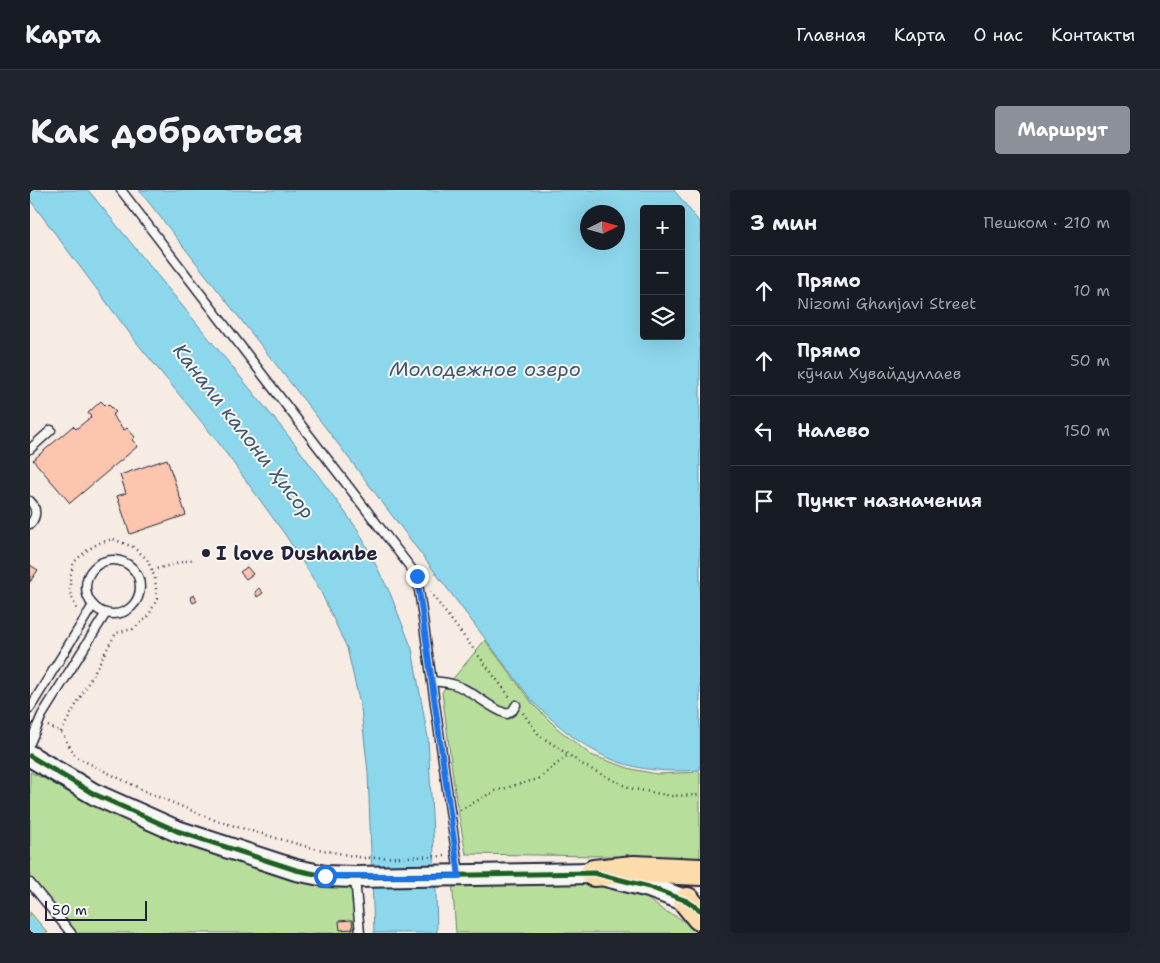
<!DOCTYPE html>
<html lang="ru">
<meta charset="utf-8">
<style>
body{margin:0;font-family:"Shantell Sans",sans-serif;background:#20242c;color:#f1f3f6}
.controls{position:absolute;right:15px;top:15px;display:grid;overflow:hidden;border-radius:5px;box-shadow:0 5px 20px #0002}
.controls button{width:45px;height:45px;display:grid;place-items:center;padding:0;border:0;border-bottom:1px solid #363941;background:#171b24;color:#f1f3f6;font:25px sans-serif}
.compass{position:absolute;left:550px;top:15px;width:45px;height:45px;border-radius:50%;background:#171b24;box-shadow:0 5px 20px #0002;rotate:85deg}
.scale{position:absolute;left:15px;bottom:12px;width:102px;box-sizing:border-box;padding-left:5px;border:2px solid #22223b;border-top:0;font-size:14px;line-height:18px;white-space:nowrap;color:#22223b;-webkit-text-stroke:4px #f6f6f2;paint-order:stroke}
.stop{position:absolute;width:15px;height:15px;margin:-11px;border:4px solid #1a73e8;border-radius:50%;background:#fff}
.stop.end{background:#1a73e8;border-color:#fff;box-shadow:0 1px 5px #0008}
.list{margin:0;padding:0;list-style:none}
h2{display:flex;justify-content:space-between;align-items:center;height:65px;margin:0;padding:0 20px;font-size:21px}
h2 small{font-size:16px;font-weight:400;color:#9ea1a6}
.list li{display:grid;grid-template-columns:32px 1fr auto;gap:15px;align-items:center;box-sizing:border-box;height:70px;padding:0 20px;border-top:1px solid #363941}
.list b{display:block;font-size:19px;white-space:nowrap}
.list p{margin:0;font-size:16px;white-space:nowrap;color:#9ea1a6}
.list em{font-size:16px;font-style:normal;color:#9ea1a6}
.icon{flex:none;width:28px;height:28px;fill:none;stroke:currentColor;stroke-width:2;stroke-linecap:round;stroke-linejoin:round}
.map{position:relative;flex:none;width:670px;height:743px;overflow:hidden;border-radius:5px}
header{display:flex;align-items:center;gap:30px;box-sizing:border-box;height:70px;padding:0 25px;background:#171b24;border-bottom:1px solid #363941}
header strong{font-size:24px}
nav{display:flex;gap:28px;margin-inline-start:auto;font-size:18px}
.intro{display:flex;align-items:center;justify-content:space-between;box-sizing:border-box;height:120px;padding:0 30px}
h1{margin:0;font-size:35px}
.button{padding:12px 22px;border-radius:5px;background:#8c9099;color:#fff;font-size:18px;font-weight:700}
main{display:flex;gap:30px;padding:0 30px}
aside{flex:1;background:#171b24;border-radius:5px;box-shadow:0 5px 20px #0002}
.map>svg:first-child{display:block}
.green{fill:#b7de9a;stroke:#6c806a}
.water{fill:#8cd7ec;stroke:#628fa5;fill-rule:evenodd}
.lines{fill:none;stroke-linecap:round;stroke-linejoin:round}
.canal{stroke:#8cd7ec;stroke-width:14}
.building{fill:#fbc5ae;stroke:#22223b}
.service-casing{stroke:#22223b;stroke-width:11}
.tertiary-casing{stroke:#22223b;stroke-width:24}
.trunk-casing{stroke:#22223b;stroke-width:30}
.path{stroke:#22223b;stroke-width:2.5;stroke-dasharray:1 4;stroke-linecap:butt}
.service{stroke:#f6f6f2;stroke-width:8}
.tertiary{stroke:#f6f6f2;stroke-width:20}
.trunk{stroke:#fddcac;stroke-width:26}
.cycleway-casing{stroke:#f6f6f2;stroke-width:8}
.cycleway{stroke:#1b5e20;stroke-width:5}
.route{stroke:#1a73e8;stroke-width:6}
.poi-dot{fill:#22223b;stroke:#f6f6f2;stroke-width:2}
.labels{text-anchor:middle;stroke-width:4;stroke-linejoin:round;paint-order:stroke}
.poi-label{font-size:19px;font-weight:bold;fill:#22223b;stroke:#f6f6f2;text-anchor:start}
.water-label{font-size:20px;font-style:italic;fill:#425870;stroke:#f6f6f2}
</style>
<header>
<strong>Карта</strong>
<nav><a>Главная</a><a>Карта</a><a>О нас</a><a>Контакты</a></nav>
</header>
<div class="intro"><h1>Как добраться</h1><a class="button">Маршрут</a></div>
<main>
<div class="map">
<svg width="670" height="743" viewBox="0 0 670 743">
<rect width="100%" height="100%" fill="#f7ece4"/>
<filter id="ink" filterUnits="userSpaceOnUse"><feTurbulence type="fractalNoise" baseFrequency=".02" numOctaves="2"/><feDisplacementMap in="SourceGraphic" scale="10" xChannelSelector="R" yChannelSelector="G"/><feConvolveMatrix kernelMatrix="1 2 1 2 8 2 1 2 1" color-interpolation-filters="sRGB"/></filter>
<g filter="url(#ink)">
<g class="green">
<path d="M455,450l47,63 26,26 33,26 40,14 26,5 43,-2v87l-97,-3 -137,-2 -10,-54 -14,-108z"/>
<path d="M0,582l72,34 249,74 5,53h-286l-40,-42z"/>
<path d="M422,690l163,1 27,14 21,15 16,8 21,15h-244z"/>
<path d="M0,722l18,21h-18z"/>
</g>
<g class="water">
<path d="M0,0h58l207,254 63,86 32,63 22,56 16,89 8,154 1,41h-63l-6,-161 -7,-63 -14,-61 -28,-60 -33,-52 -68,-94 -81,-99 -107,-143z"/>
<path d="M109,0h535l26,33v547c-77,6 -113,-16 -167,-68l-204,-270zM614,19h37v127h-37zM558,22h30v30h-30z"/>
</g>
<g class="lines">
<path class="canal" d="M0,734l8,9"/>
</g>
<g class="building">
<path d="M71,211l5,5 2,-2 8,8 -4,3 12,15 3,-2 8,9 -3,3 6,6 -68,57 -37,-43 40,-34 3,3 15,-12 -3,-4z"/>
<path d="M137,269l19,56 -56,19 -13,-38 9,-3 -6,-18z"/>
<path d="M0,375l8,5 -8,12z"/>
<path d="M217,377l6,7 -7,5 -6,-7z"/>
<path d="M229,398l4,5 -6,4 -2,-5z"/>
<path d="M164,405l3,6 -4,2 -3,-6z"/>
<path d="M322,730l1,9 -13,1 -1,-9z"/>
</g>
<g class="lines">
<g class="service-casing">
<g id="service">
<path d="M91,0l296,386 42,298"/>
<path d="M0,259l21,-19"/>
<path d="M0,311c7,7 7,16 0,23"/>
<circle cx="83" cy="397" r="27"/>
<path d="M402,491c6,1 13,1 20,3 18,4 36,24 55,30l6,-4 3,-5"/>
<path d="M0,518l63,-103"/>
<path d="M0,553l12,-28 64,-102"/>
<path d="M325,688l5,55"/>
<path d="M0,693l41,50"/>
</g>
</g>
<g class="tertiary-casing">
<path id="tertiary" d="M0,566l64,38 83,37 119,39 29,6 30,1 239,-4 55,14 38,14 11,8"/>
</g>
<g class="trunk-casing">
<g id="trunk">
<path d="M564,683l40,-4 66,3"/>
<path d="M657,711l13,16"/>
</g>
</g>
<g class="path">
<path d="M122,380l42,-11"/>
<path d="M400,402l80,105"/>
<path d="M493,523l16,22 46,31 44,22 42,8 29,-1"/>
<path d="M18,536l13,6 15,25 73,36 68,28 91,26 55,11 83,-2"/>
<path d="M31,542l55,-99 17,-4 15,-12 9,-18 -2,-21 -8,-19 -14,-12 -20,-8 -14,4 -13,8 -12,11 -4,15v16l7,17"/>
<path d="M430,620l35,-19 43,-12 30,-24"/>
</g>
<use href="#service" class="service"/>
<use href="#tertiary" class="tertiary"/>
<use href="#trunk" class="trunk"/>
<g class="cycleway-casing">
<path id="cycleway" d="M0,566l64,38 83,37 119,39 29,6 30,1 239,-4 55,14 38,14 13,9"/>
</g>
<use href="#cycleway" class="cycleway"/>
</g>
</g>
<g class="lines" filter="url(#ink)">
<path class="route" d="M295,686h134l-42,-300"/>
</g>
<circle class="poi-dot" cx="176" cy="363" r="5"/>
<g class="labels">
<g class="poi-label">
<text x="186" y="370">I love Dushanbe</text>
</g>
<g class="water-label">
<text x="455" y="186">Молодежное озеро</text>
<text transform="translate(214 241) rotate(52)" y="7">Канали калони Ҳисор</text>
</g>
</g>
</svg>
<div class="controls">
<button>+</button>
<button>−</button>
<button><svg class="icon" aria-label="layers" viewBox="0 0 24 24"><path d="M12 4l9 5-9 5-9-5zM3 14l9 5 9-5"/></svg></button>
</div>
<svg class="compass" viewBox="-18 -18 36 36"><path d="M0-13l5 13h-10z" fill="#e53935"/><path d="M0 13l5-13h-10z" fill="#9ea1a6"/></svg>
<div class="scale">50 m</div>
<div class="stop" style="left:295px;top:686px"></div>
<div class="stop end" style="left:387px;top:386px"></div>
</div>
<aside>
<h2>3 мин<small>Пешком · 210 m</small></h2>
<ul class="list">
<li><svg class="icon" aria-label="ahead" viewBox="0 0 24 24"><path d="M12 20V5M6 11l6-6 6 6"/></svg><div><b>Прямо</b><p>Nizomi Ghanjavi Street</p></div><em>10 m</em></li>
<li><svg class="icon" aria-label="ahead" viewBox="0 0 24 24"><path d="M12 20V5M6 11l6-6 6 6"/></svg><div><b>Прямо</b><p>кӯчаи Хувайдуллаев</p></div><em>50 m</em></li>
<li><svg class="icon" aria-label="left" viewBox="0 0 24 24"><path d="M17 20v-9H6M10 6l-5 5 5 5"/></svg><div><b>Налево</b></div><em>150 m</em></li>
<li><svg class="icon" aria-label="arrive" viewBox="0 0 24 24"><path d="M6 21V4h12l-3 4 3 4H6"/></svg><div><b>Пункт назначения</b></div></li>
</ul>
</aside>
</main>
